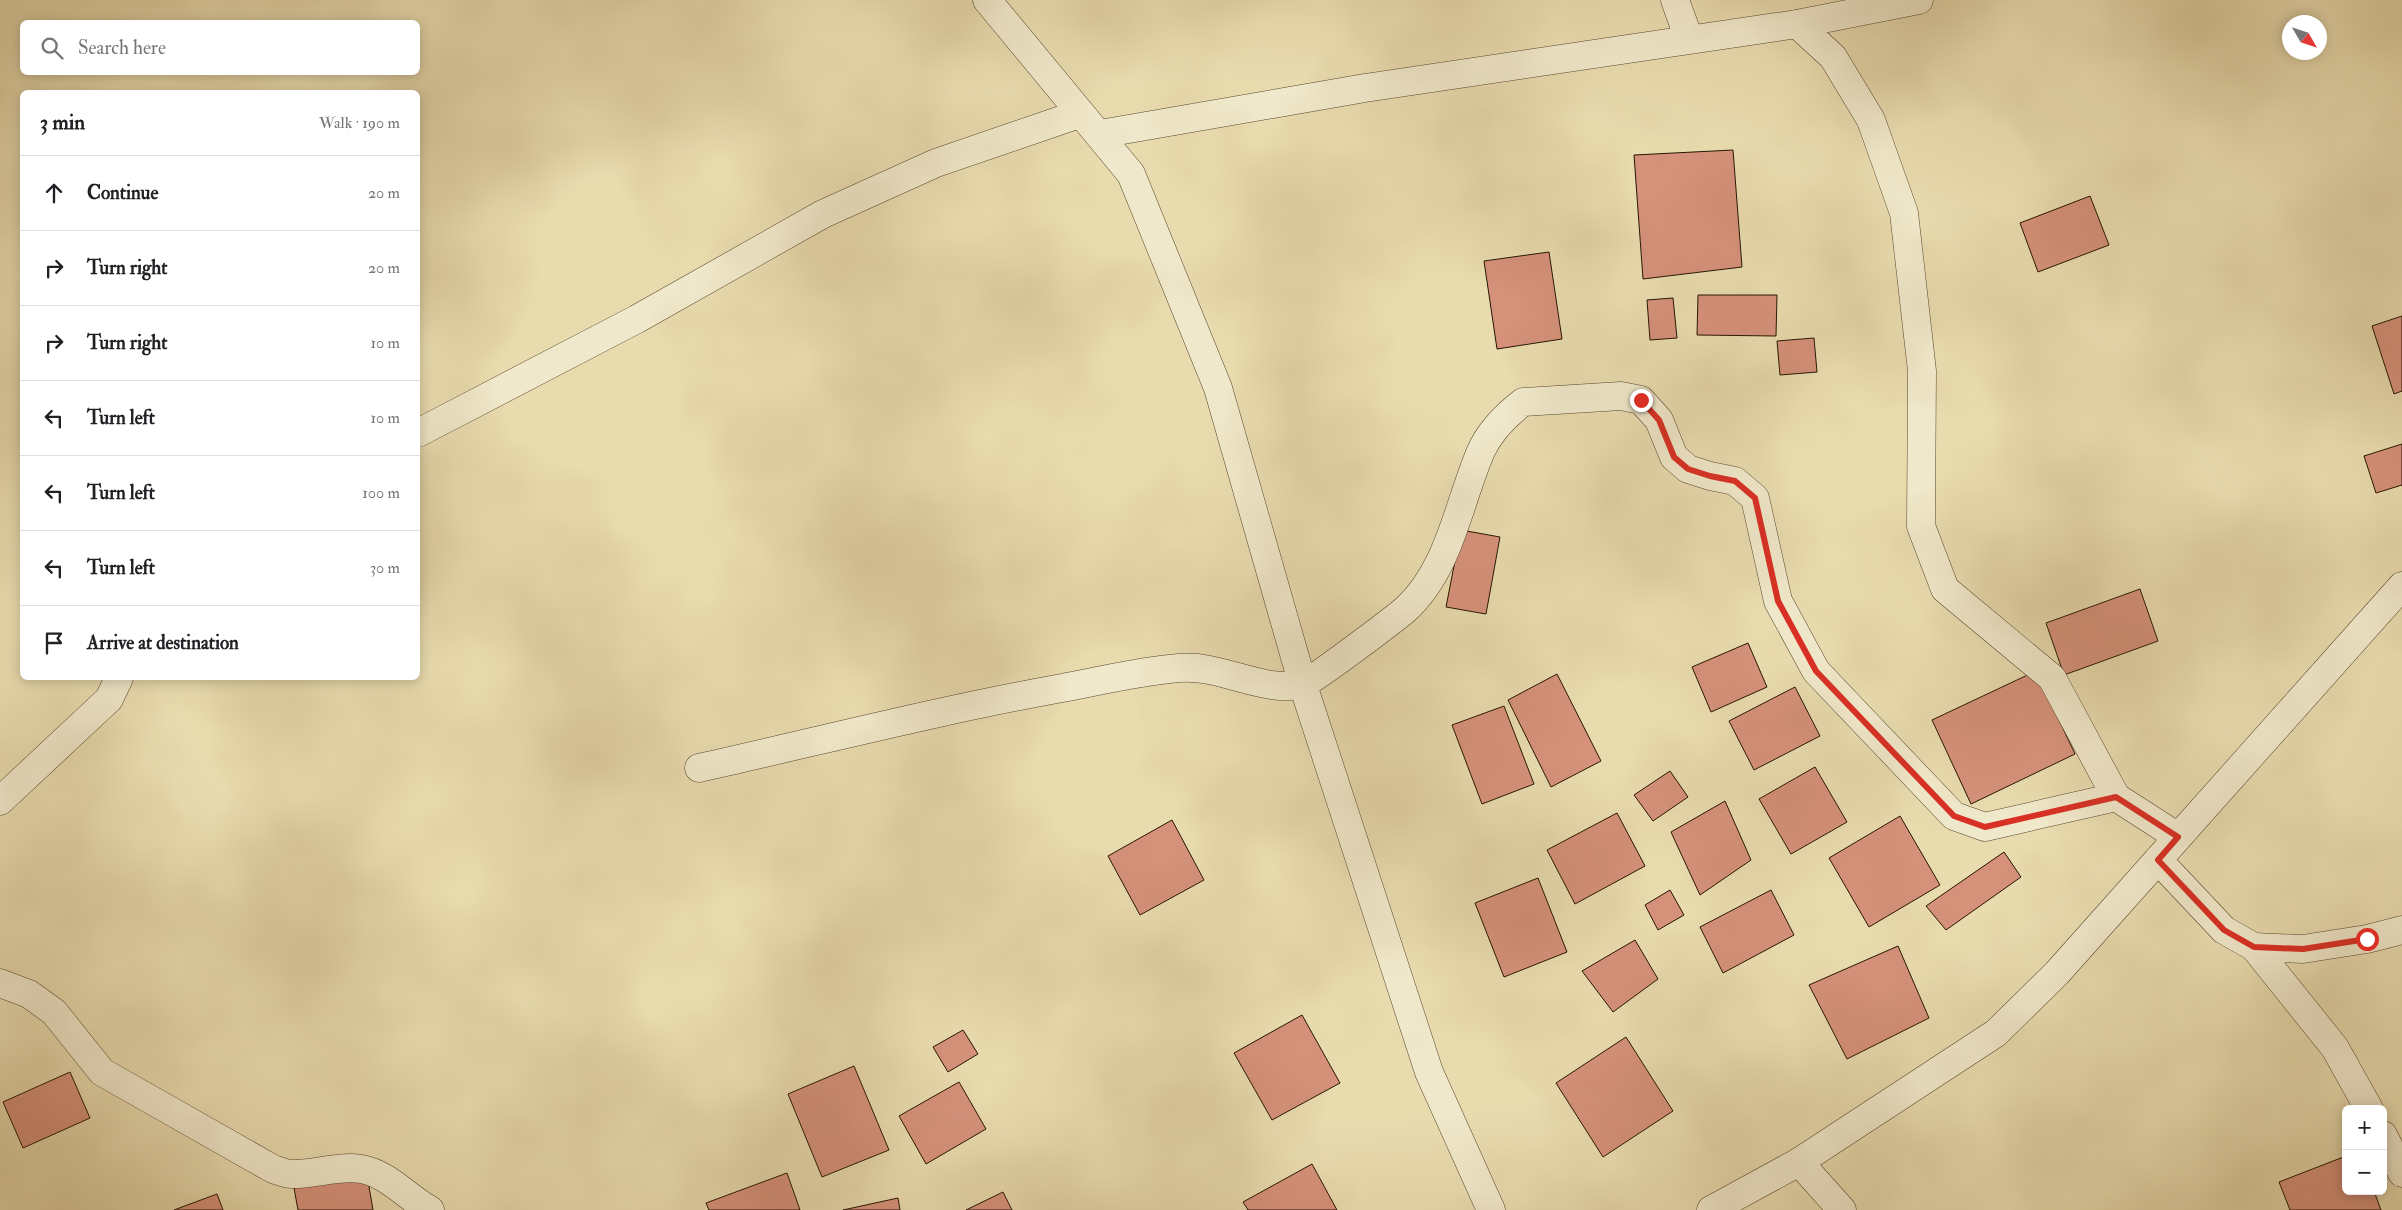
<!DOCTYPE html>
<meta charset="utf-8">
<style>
body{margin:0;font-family:"IM FELL Double Pica",serif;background:#f6f6f6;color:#202124}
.controls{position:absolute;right:15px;bottom:15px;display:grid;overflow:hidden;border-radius:8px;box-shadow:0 2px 12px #0003}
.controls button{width:45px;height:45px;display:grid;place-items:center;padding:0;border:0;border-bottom:1px solid #e0e0e0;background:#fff;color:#202124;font:25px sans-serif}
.compass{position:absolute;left:2282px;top:15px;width:45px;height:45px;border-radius:50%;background:#fff;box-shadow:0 2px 12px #0003;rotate:129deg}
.stop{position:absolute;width:15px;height:15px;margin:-11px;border:4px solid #d93025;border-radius:50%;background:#fff}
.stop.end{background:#d93025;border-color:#fff;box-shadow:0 1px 5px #0008}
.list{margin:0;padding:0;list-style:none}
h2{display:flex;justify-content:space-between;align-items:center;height:65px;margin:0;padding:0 20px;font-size:21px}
h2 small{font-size:16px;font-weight:400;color:#757577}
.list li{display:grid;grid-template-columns:32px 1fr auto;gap:15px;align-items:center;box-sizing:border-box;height:75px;padding:0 20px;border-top:1px solid #e0e0e0}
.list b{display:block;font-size:19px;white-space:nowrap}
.list em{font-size:16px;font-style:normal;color:#757577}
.icon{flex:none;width:28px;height:28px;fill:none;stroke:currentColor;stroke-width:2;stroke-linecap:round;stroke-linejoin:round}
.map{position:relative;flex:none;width:2402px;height:1210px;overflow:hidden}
.search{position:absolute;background:#fff;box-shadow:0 2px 12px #0003;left:20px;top:20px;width:400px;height:55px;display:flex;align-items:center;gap:12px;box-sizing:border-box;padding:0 18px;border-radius:8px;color:#757577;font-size:19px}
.panel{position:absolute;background:#fff;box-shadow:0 2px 12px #0003;left:20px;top:90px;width:400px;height:590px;border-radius:8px}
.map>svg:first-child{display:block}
.building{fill:#d5917a;stroke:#271500}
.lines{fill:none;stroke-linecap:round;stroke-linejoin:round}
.minor-casing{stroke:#57462c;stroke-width:29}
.minor{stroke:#f0e8ca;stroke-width:28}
.route{stroke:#d93025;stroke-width:6}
</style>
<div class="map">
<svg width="2402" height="1210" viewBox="0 0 2402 1210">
<rect width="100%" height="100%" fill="#e8dbae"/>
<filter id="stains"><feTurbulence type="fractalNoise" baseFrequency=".004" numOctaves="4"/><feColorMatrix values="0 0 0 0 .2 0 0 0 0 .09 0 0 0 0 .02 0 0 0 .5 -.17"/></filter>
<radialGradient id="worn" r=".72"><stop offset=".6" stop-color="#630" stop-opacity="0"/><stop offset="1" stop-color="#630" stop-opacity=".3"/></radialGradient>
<g class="building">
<path d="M1733,150l9,117 -99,12 -9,-124z"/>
<path d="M2090,196l19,49 -71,27 -18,-49z"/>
<path d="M1549,252l13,87 -65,10 -13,-88z"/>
<path d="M1698,295h79l-1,41 -79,-1z"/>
<path d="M1673,298l4,40 -27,2 -3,-40z"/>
<path d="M2402,316v75l-8,3 -22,-68z"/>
<path d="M1814,338l3,34 -37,3 -3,-34z"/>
<path d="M2402,444v41l-26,8 -12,-37z"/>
<path d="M1461,530l39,7 -14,77 -40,-7z"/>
<path d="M2140,589l18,52 -94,34 -18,-52z"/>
<path d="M1748,643l19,44 -56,25 -19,-45z"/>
<path d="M2036,671l39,83 -104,50 -39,-84z"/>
<path d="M1557,674l44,87 -50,26 -43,-87z"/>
<path d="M1795,687l25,49 -66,34 -25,-49z"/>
<path d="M1504,706l30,78 -52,20 -30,-79z"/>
<path d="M1815,767l32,55 -56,32 -32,-55z"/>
<path d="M1670,771l18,26 -35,24 -19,-26z"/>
<path d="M1725,801l26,59 -51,35 -29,-63z"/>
<path d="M1617,813l28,53 -70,38 -28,-54z"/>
<path d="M1900,816l40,69 -71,42 -40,-69z"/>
<path d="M1172,820l32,60 -64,35 -32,-59z"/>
<path d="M2004,852l17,25 -75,53 -20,-24z"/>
<path d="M1538,878l29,74 -63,25 -29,-74z"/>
<path d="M1670,890l14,25 -26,15 -13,-25z"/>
<path d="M1771,890l23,45 -71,38 -23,-46z"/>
<path d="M1635,940l23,39 -45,33 -31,-41z"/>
<path d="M1898,946l31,72 -82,41 -38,-74z"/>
<path d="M1302,1015l38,68 -68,37 -38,-67z"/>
<path d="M963,1030l15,24 -30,18 -15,-25z"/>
<path d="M1626,1037l47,74 -70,46 -47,-74z"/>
<path d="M854,1066l35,84 -67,27 -34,-83z"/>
<path d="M70,1072l20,46 -67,30 -20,-46z"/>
<path d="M959,1082l27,47 -60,35 -27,-48z"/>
<path d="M2346,1156v35h28l7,19h-91l-11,-28z"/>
<path d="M1312,1164l25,46h-89l-5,-8z"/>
<path d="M787,1173l13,37h-91l-3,-7z"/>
<path d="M367,1175l6,35h-75l-4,-22z"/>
<path d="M1003,1192l9,18h-46z"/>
<path d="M217,1194l6,16h-49z"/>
<path d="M898,1198l2,12h-57z"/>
</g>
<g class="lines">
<g class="minor-casing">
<g id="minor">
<path d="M987,0l144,174 87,214 85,297 126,387 62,138"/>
<path d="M1675,0l14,39"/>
<path d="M1797,24l36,33 38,63 33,93 18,158 -1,155 24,63 107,89 64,119 62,40"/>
<path d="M1100,134l265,-46 432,-64 122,-24"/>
<path d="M418,433l219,-114 186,-105 113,-51 143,-49"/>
<path d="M699,768c121,-27 241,-58 363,-80 38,-7 78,-17 117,-20 41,-4 80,24 122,17 9,-2 92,-65 104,-75 45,-41 53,-106 76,-159 9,-20 25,-36 42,-49l98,-6 20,4 18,20 15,37 14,12 22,7 25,5 20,17 23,103 38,70 138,145 31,11 131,-30"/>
<path d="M0,801l109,-102 10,-21"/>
<path d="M2158,860l66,70 30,17 49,2 64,-10 35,-9"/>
<path d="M2254,947l81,101 34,61"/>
<path d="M0,983l29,11 25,18 48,60 171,97c6,2 13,5 19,5 22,1 46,-9 69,-5 26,4 47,29 69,41"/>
<path d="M2383,1135l19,38"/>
<path d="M1799,1162l43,48"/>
<path d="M1711,1210l88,-48 197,-129 61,-60 345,-387"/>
</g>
</g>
<use href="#minor" class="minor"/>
</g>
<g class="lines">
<path class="route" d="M1641,400l18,20 15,37 14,12 22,7 25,5 20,17 23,103 38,70 138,145 31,11 131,-30 62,40 -20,23 66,70 30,17 49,2 64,-10"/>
</g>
<rect width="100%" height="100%" filter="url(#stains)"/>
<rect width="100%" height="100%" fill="url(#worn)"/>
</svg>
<div class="controls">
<button>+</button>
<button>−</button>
</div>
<svg class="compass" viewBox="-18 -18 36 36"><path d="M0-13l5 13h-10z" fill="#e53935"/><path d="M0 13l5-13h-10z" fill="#757577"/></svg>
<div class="stop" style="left:2367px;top:939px"></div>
<div class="stop end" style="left:1641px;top:400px"></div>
<div class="search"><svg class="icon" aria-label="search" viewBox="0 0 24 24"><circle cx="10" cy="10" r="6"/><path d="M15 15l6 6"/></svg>Search here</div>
<section class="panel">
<h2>3 min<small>Walk · 190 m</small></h2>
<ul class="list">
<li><svg class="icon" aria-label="ahead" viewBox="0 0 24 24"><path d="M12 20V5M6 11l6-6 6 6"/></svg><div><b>Continue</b></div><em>20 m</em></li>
<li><svg class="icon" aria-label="right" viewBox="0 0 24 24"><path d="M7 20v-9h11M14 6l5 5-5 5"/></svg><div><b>Turn right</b></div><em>20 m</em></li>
<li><svg class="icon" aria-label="right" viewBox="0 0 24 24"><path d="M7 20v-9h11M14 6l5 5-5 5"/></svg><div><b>Turn right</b></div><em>10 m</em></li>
<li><svg class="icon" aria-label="left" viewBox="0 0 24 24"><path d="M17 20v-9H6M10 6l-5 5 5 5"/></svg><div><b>Turn left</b></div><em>10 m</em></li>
<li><svg class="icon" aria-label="left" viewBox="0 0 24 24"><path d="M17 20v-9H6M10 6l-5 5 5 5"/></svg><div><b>Turn left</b></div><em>100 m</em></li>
<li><svg class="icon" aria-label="left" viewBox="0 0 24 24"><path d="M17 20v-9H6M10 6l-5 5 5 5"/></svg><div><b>Turn left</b></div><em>30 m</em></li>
<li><svg class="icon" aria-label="arrive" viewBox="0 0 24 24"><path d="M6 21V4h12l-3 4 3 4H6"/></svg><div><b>Arrive at destination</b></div></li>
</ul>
</section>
</div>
